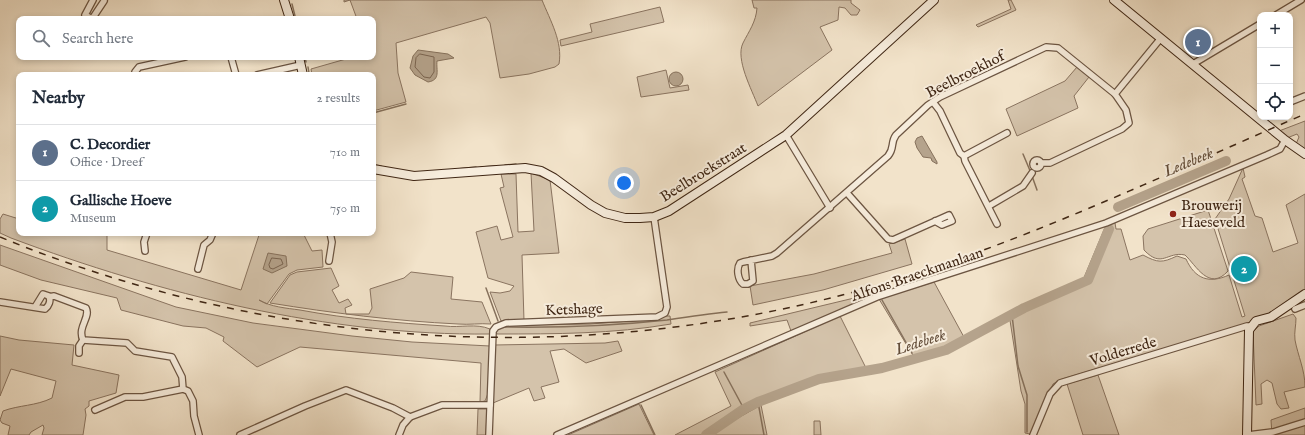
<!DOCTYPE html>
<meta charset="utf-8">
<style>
body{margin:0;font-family:"IM FELL English",serif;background:#f2f2f3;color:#1f2937}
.controls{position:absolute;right:12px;top:12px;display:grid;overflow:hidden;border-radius:8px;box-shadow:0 2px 6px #0003}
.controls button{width:36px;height:36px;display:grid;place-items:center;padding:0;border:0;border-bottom:1px solid #e0e1e3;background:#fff;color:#1f2937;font:20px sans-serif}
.you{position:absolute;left:624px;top:183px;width:14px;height:14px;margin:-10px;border:3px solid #fff;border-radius:50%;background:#1a73e8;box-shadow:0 0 0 6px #1a73e833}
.badge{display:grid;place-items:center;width:26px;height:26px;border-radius:50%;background:#8f2418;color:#fff;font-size:13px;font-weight:700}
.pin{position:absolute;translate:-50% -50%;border:2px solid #fff;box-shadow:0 1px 4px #0006}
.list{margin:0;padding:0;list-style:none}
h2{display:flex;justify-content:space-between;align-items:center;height:52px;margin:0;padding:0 16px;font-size:17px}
h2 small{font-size:13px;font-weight:400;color:#747a83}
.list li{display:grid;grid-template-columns:26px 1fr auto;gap:12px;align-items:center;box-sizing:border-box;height:56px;padding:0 16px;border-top:1px solid #e0e1e3}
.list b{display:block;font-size:15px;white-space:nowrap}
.list p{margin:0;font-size:13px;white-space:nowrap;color:#747a83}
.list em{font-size:13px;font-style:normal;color:#747a83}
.icon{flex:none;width:22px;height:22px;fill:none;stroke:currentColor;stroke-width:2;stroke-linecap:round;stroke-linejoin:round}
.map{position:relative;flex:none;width:1305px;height:435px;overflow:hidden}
.search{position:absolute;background:#fff;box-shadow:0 2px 6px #0003;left:16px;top:16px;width:360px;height:44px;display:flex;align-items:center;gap:10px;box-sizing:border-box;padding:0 14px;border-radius:8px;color:#747a83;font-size:15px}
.panel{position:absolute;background:#fff;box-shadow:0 2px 6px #0003;left:16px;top:72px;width:360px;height:164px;border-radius:8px}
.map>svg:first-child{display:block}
.green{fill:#d4c3ab;stroke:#8a7460}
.water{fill:#b5a38c;stroke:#86715c}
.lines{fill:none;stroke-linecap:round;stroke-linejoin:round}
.shore{stroke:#7a6450;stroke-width:1}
.stream{stroke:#86715c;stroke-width:1.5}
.river{stroke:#b5a38c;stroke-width:10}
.street-casing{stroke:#6c5542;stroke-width:8}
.secondary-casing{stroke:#3f2614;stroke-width:10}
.street{stroke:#f7eddd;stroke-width:5.5}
.secondary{stroke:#f7eddd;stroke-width:8}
.rail{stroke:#3f2614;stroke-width:1.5;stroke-dasharray:7 7;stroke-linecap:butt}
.poi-dot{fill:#8f2418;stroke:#f7eddd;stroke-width:1.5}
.labels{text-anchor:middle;stroke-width:4;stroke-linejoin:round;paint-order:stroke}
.street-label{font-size:15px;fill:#3f2614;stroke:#f7eddd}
.poi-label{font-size:15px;fill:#3f2614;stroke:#f7eddd;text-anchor:start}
.water-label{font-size:16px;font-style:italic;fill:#624c38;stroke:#f7eddd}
</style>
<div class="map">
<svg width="1305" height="435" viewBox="0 0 1305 435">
<rect width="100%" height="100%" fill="#f2e3ca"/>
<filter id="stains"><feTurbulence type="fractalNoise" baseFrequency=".005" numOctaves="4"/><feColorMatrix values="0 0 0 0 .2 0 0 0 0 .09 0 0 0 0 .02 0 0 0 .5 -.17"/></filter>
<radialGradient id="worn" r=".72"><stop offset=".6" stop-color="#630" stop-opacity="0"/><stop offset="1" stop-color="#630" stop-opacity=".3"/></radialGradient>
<g class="green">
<path d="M344,0h198c8,20 21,42 17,64l-4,3 -26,7 -29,4 -10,-55 -4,-6 -90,26 2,30 8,29 -33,9v-36h-61l-1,-6 42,-12h20v-38h-16l-7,-19 -6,2z"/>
<path d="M752,0h99v3l9,7 -3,5h-6l-6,-7 -6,-1 -1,13 -18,7 12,23 -74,56c-6,-16 -23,-47 -15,-63 6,-12 13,-21 14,-35h-3z"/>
<path d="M1008,0h3l5,10 -38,17 -2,-2 35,-16z"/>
<path d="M660,7l4,15 -103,24 -1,-6 32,-8 -2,-8z"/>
<path d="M1077,67l12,10 -15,19 4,12 -61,28 -11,-27 59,-28z"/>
<path d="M666,70l4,18 18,-3 1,5 -48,7 -4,-20z"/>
<path d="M1305,121v30l-9,-7 3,-7 -2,-3 -10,4 -8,-7z"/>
<path d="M1243,168l2,9 -3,2 13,37 7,2 11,34 25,-9 -12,-38 19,-11v98l-35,23 -17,7 -191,57 -9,5 -23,50 -5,-1v-29l-4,-13 -12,-77 13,-8 61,-26 23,-55 9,-2 1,6h5l9,31 13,-5c15,8 19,8 34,1l9,3c9,20 23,25 43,16l13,42 3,-1 -30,-97 14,-20z"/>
<path d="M531,173l19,7 9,73 -37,2 2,66h-23l-11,-29 10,1 10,-2 4,-5 -26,-8 -12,-46 21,-6 4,14 12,-3 -13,-49 4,-1 -3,-13h15l2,58 16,-1z"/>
<path d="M1208,210l20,61c-19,21 -32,-6 -43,-16 -18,-4 -23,14 -41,-5l-1,-14 5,-7z"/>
<path d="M3,214l16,5v14h88v17l134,40 18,-55 -3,-2h39l9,2 8,16 10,-1 1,17 -26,3 -8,4 -22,30 -8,-4c12,7 27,8 41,10 48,9 97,13 145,16 15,2 31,-3 45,3v5c-161,2 -330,-40 -479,-96l-11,-5v-14z"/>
<path d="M905,239l7,25 -89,26 -70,15 -3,-19 64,-12 78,-21 -3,-9z"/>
<path d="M0,245l176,62 77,16 99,13 60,6 78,4 -1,45 -4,10 -5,1 1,-39 -181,-16 -43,20 -34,-26 1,-4 -18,-9 -23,-2 -62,-16 -4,-12 -76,-18 -41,-15z"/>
<path d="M331,268l8,18 -7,4 7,13 9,-4 4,6 -7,3 1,6h23l3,-6 -2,-19 34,-11 7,-6 42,5 -2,22 31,3 9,22c-11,-1 -22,1 -33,0 -63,-3 -126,-11 -188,-21l20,-28 7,-3z"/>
<path d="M934,282l31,57 -31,14 -20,4 -35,-58z"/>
<path d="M875,293v2l-84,36 -4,-11 -37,6v-3z"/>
<path d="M1293,314l3,4c0,8 -2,14 -1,22 3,16 10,30 10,47l-21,5 5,16 -8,1 -4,-5 -5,-21 -5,-3 -6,4 1,20 -6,1 -3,-73 6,-6z"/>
<path d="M665,316h5l1,8c-58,10 -116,10 -174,10l-1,-2 4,-5 8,-2 82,-1 68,-5z"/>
<path d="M840,316l26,52 -36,6 -87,31 -41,30h-27l56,-29 -16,-34z"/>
<path d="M0,336l19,4 55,5 -2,20 47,10 -3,18 -27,8v5l-4,3 1,6 -3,20h-41l2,-7 -1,-3 -12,7 -2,3h-21l2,-9 -8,-3 -2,-3 3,-9c16,-6 33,-5 49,-13l4,-17 -45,-12 -11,27z"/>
<path d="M618,341l4,10 -36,12 -22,-14 -14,2 9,31 -18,5 4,11 -11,3 -5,-13 -36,15 1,-58 111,-2z"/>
<path d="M1098,375l21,60h-36l-16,-51z"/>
<path d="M639,404l15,31h-86z"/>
<path d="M761,405l6,30h-56l4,-4z"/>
<path d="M1305,408v27h-33l-1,-15z"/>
<path d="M478,409h9l-1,26h-9z"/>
<path d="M814,421h6l1,14h-7z"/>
</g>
<g class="water">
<path d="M418,50l30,4 6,4 -17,3c-1,9 4,19 -9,21l-13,-7 -5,-7 3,-12z"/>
<circle cx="676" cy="79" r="7"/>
<path d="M922,136l15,26v2l-5,-3 -1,-3 -8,-1 -6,-9 -2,-6 2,-4z"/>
<path d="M268,253l18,3 1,10 -15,7 -9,-4z"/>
</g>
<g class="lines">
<g class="shore">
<path d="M420,54l14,3v15l-4,6 -6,-1 -9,-10 1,-9z"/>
<path d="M272,258l9,1 2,5 -10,5 -3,-1 -1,-3z"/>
</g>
<g class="stream">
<path d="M292,4l3,12"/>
<path d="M305,57l1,5"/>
<path d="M308,67l1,6"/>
<path d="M373,113l33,-9"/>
<path d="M1023,154l8,19"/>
<path d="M375,165l6,1"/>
<path d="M505,165l11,-1"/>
<path d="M481,167l14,-1"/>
<path d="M457,169l19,-2"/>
<path d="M1032,176l5,14"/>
<path d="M486,288l12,33"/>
<path d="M882,300l30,53"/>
<path d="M1012,315l6,51 9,29v37"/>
<path d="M502,327c55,1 110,-1 165,-7 20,-3 40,-6 60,-8"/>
<path d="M914,357l2,2"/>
<path d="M724,372l20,37"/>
<path d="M758,402l6,33"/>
<path d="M641,405l14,30"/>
</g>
<g class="river">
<path d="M1118,207l108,-46"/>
<path d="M706,435l38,-26 14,-7 61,-23 63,-11 64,-18 78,-42 64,-28 21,-51"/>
</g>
<g class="street-casing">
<g id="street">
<path d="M93,0l-8,15 7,4 12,-18"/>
<path d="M1276,15l25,-15"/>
<path d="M231,57l5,18"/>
<path d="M1193,64l67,-40"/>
<path d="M135,75v-3l4,-5 46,-10"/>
<path d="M257,75l44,-10"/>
<path d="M933,102l7,9 20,42 4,3 1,5 32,63"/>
<path d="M1290,102l15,-6"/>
<path d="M786,135l44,73"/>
<path d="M964,156l43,-23"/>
<circle cx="1037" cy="164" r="4"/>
<path d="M1041,163h9l72,-34 7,-6 -3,-13 -11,-16 46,-56"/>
<path d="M847,193l41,46 5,1 56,-25 3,6 -10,4 -7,-4"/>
<path d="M989,206l34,-20 9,-13"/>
<path d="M145,251l-1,-9 3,-9"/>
<path d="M751,260l2,21 -5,3h-5c-5,-4 -7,-15 -3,-21l3,-1 29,-6 5,-3 111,-97c7,-8 2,-13 8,-21l32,-30 12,-8 106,-50 12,1 57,46"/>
<path d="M329,261l3,-19 -2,-9"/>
<path d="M198,269l6,-24 6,-5 3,-7"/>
<path d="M49,297l5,-1 32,12c5,9 -9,19 -3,32l44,3 8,8 37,6 10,20 1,12 5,2 5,10 1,15 5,19"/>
<path d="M0,302l45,7c4,-3 6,-8 4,-13l-6,-2 -8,13"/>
<path d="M1295,309l10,-4"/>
<path d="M79,353v-7l4,-6"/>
<path d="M95,410l30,-13h18l40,-8"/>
<path d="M240,435l65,-29 41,-16 47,18 17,9 32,-12h48"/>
<path d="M399,435l4,-10 7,-8"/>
<path d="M489,435l4,-104 3,-4 10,-4 151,-6 8,-4 2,-6 -13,-90"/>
<path d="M557,435l320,-138 229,-74 161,-68 13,-6 5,-9"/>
<path d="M1033,435l17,-41 10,-11 187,-57h4"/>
<path d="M1248,435l25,-3 32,-10"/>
</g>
</g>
<g class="secondary-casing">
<g id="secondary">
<path d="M284,0l6,19"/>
<path d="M1114,0l171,140 20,14"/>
<path d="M299,57l4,18"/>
<path d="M373,169l41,7 111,-8 16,3 13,7 37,27 14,8 20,5h15l14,-1 15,-6 117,-76 148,-135"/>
<path d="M1247,435l2,-105 7,-9 15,-4 34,-23"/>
</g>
</g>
<use href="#street" class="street"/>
<use href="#secondary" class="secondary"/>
<path class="rail" d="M0,237c278,115 593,132 882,47 145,-43 284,-110 423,-170"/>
</g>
<circle class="poi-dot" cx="1173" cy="214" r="4"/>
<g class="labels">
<g class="street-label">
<text transform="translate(965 74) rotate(-27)" y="5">Beelbroekhof</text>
<text transform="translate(703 172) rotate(-32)" y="5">Beelbroekstraat</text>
<text transform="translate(917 274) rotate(-19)" y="5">Alfons Braeckmanlaan</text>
<text transform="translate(574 309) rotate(-2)" y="5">Ketshage</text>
<text transform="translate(1123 351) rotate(-17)" y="5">Volderrede</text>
</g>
<g class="poi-label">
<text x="1181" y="210">Brouwerij<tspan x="1181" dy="17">Haeseveld</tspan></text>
</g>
<g class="water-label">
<text transform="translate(1188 161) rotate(-23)" y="6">Ledebeek</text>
<text transform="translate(920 341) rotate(-18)" y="6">Ledebeek</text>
</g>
</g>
<rect width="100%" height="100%" filter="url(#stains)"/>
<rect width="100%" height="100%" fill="url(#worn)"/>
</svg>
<div class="controls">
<button>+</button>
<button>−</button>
<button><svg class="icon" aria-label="locate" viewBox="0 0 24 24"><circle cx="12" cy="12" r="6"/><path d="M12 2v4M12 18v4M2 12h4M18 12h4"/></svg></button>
</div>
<div class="you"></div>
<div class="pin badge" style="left:1198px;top:42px;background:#5c6f8a">1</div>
<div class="pin badge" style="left:1244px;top:269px;background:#0f9aa8">2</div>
<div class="search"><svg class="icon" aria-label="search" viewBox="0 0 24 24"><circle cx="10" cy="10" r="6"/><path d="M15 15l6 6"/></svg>Search here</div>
<section class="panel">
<h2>Nearby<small>2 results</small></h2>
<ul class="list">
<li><span class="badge" style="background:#5c6f8a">1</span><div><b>C. Decordier</b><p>Office · Dreef</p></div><em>710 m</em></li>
<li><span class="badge" style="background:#0f9aa8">2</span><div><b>Gallische Hoeve</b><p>Museum</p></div><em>750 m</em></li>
</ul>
</section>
</div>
